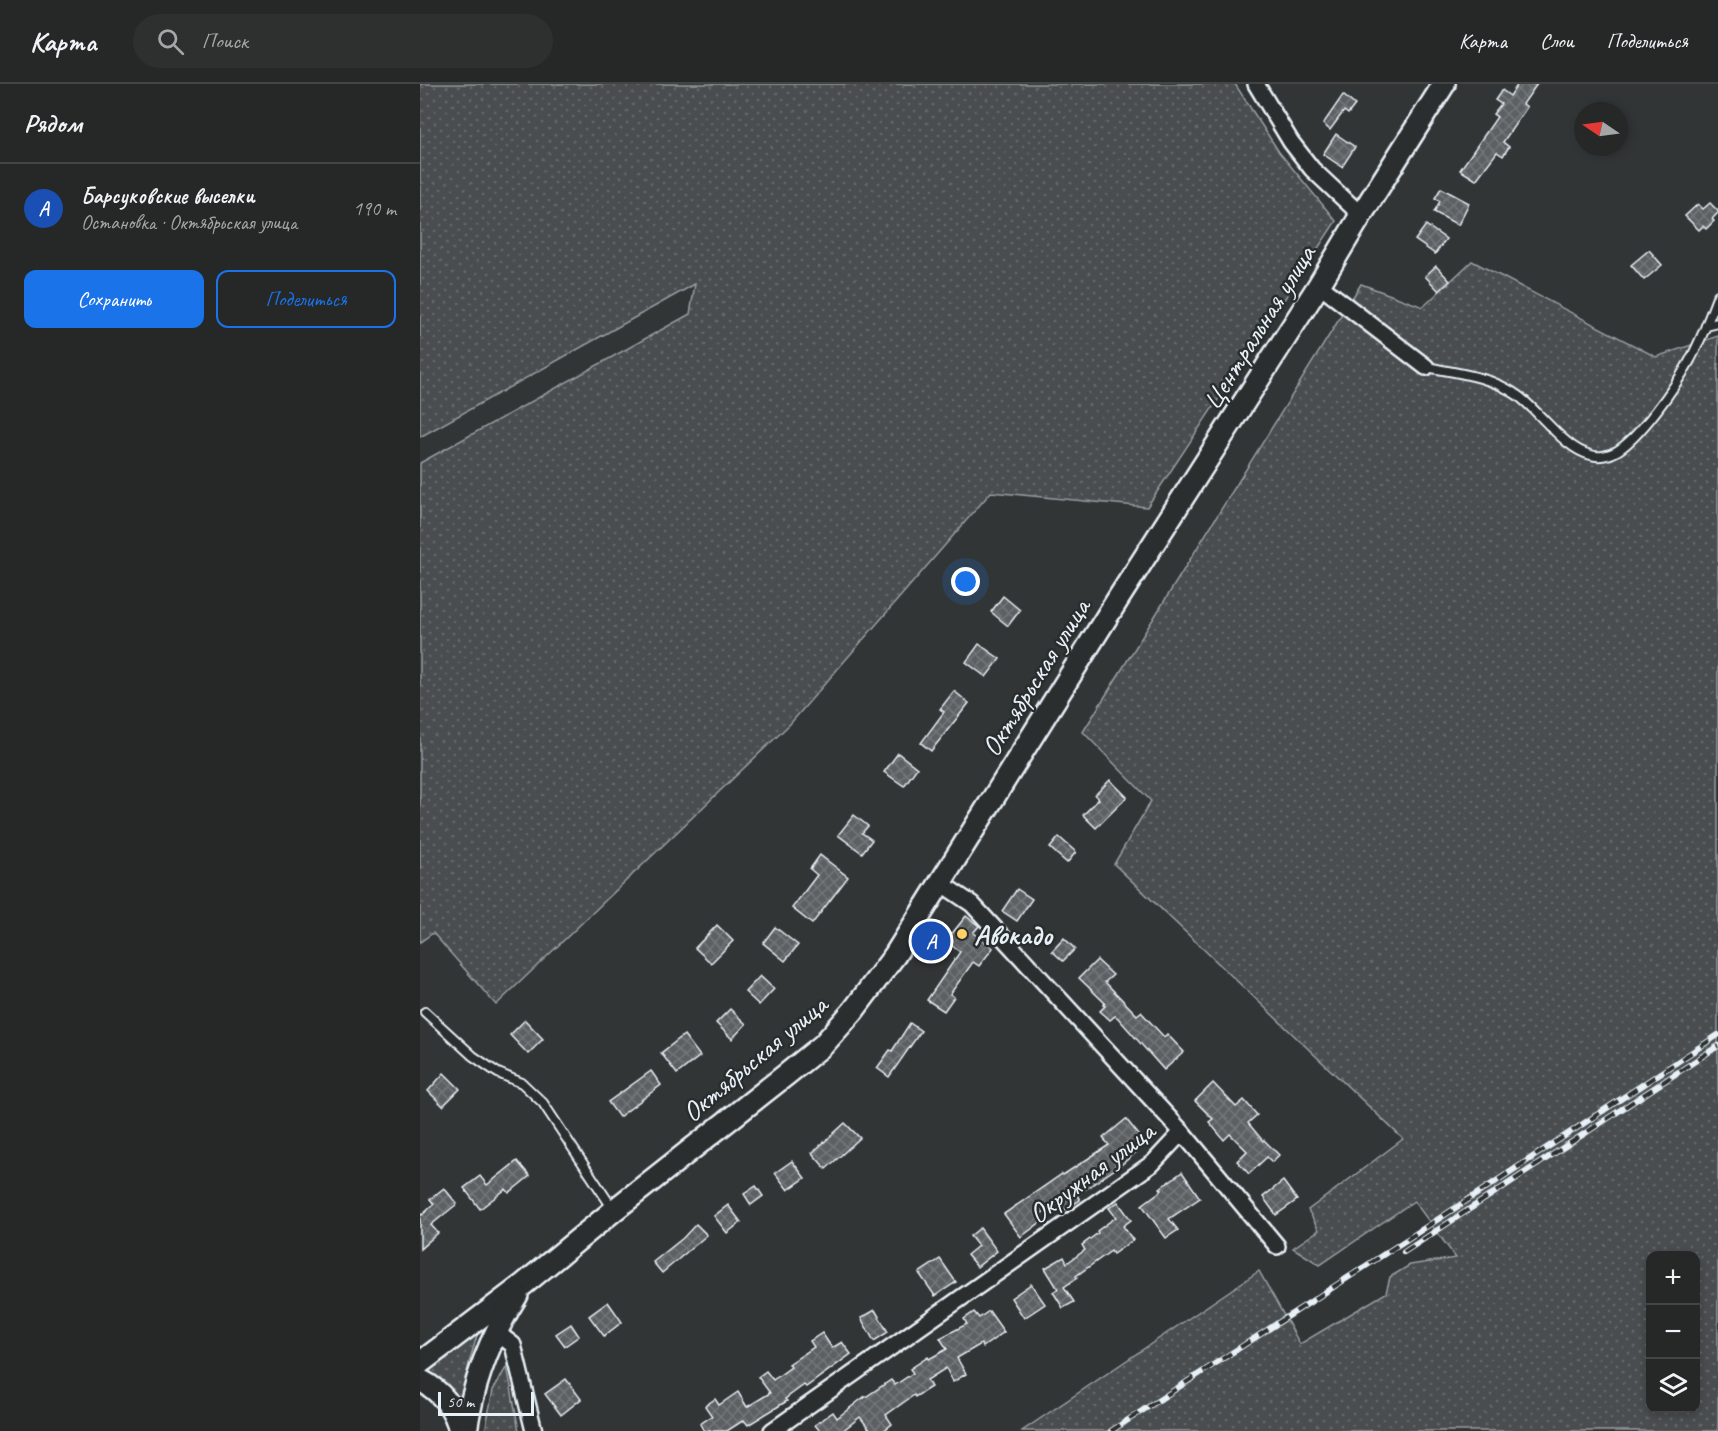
<!DOCTYPE html>
<html lang="ru">
<meta charset="utf-8">
<style>
body{margin:0;font-family:Caveat,sans-serif;background:#2e3030;color:#f1f3f6}
.controls{position:absolute;right:18px;bottom:18px;display:grid;overflow:hidden;border-radius:12px;box-shadow:0 3px 9px #0003}
.controls button{width:54px;height:54px;display:grid;place-items:center;padding:0;border:0;border-bottom:2px solid #424445;background:#262828;color:#f1f3f6;font:30px sans-serif}
.compass{position:absolute;left:1154px;top:18px;width:54px;height:54px;border-radius:50%;background:#262828;box-shadow:0 3px 9px #0003;rotate:283deg}
.scale{position:absolute;left:18px;bottom:15px;width:96px;box-sizing:border-box;padding-left:6px;border:3px solid #e8f1f8;border-top:0;font-size:16px;line-height:21px;white-space:nowrap;color:#e8f1f8;-webkit-text-stroke:4px #2a2d2e;paint-order:stroke}
.you{position:absolute;left:546px;top:498px;width:21px;height:21px;margin:-15px;border:4px solid #fff;border-radius:50%;background:#1a73e8;box-shadow:0 0 0 9px #1a73e833}
.badge{display:grid;place-items:center;width:39px;height:39px;border-radius:50%;background:#1a73e8;color:#fff;font-size:20px;font-weight:700}
.pin{position:absolute;translate:-50% -50%;border:3px solid #fff;box-shadow:0 2px 6px #0006}
.list{margin:0;padding:0;list-style:none}
h2{display:flex;justify-content:space-between;align-items:center;height:78px;margin:0;padding:0 24px;font-size:26px}
h2 small{font-size:20px;font-weight:400;color:#a4a6a8}
.list li{display:grid;grid-template-columns:39px 1fr auto;gap:18px;align-items:center;box-sizing:border-box;height:90px;padding:0 24px;border-top:2px solid #424445}
.list b{display:block;font-size:22px;white-space:nowrap}
.list p{margin:0;font-size:20px;white-space:nowrap;color:#a4a6a8}
.list em{font-size:20px;font-style:normal;color:#a4a6a8}
.actions{display:flex;gap:12px;padding:18px 24px}
.actions a{flex:1;padding:14px 0;border:2px solid #1a73e8;border-radius:12px;text-align:center;font-size:21px;color:#1a73e8}
.actions .main{background:#1a73e8;color:#fff}
.icon{flex:none;width:33px;height:33px;fill:none;stroke:currentColor;stroke-width:2;stroke-linecap:round;stroke-linejoin:round}
.map{position:relative;flex:none;width:1298px;height:1347px;overflow:hidden}
header{display:flex;align-items:center;gap:36px;box-sizing:border-box;height:84px;padding:0 30px;background:#262828;border-bottom:2px solid #424445}
header strong{font-size:28px}
nav{display:flex;gap:33px;margin-inline-start:auto;font-size:21px}
.search{width:420px;height:54px;background:#2e3030;display:flex;align-items:center;gap:15px;box-sizing:border-box;padding:0 21px;border-radius:33px;color:#a4a6a8;font-size:22px}
main{display:flex}
aside{flex:1;background:#262828}
.map>svg:first-child{display:block}
.grass{fill:url(#grass-dots);stroke:#989fa4;stroke-width:1.5;fill-rule:evenodd}
.building{fill:url(#building-cross-hatch);stroke:#e8f1f8;stroke-width:1.5}
.lines{fill:none;stroke-linecap:round;stroke-linejoin:round}
.lane-casing{stroke:#e8f1f8;stroke-width:12}
.street-casing{stroke:#e8f1f8;stroke-width:20}
.secondary-casing{stroke:#e8f1f8;stroke-width:26}
.lane{stroke:#2a2d2e;stroke-width:8}
.street{stroke:#2a2d2e;stroke-width:15}
.secondary{stroke:#2a2d2e;stroke-width:21}
.rail-casing{stroke:#e8f1f8;stroke-width:6}
.rail{stroke:#2a2d2e;stroke-width:4;stroke-dasharray:11;stroke-linecap:butt}
.poi-dot{fill:#ffd166;stroke:#2a2d2e;stroke-width:2}
.labels{text-anchor:middle;stroke-width:5;stroke-linejoin:round;paint-order:stroke}
.street-label{font-size:28px;fill:#e8f1f8;stroke:#2a2d2e}
.poi-label{font-size:28px;font-weight:bold;fill:#e8f1f8;stroke:#2a2d2e;text-anchor:start}
</style>
<header>
<strong>Карта</strong>
<div class="search"><svg class="icon" aria-label="search" viewBox="0 0 24 24"><circle cx="10" cy="10" r="6"/><path d="M15 15l6 6"/></svg>Поиск</div>
<nav><a>Карта</a><a>Слои</a><a>Поделиться</a></nav>
</header>
<main>
<aside>
<h2>Рядом<small></small></h2>
<ul class="list">
<li><span class="badge" style="background:#1a4fb4">A</span><div><b>Барсуковские выселки</b><p>Остановка · Октябрьская улица</p></div><em>190 m</em></li>
</ul>
<div class="actions"><a class="main">Сохранить</a><a>Поделиться</a></div>
</aside>
<div class="map">
<svg width="1298" height="1347" viewBox="0 0 1298 1347">
<defs>
<pattern id="grass-dots" width="8" height="8" patternUnits="userSpaceOnUse" patternTransform="scale(1.5)"><rect width="8" height="8" fill="#494d4f"/><path d="M2 2h.1M6 6h.1" fill="none" stroke="#636769" stroke-width="1.8" stroke-linecap="round"/></pattern>
<pattern id="building-cross-hatch" width="8" height="8" patternUnits="userSpaceOnUse" patternTransform="scale(1.5)"><rect width="8" height="8" fill="#5c6063"/><path d="M0 0l8 8M0 8l8-8" fill="none" stroke="#73777a"/></pattern>
</defs>
<rect width="100%" height="100%" fill="#323536"/>
<filter id="ink" filterUnits="userSpaceOnUse"><feTurbulence type="fractalNoise" baseFrequency=".0167" numOctaves="2"/><feDisplacementMap in="SourceGraphic" scale="12" xChannelSelector="R" yChannelSelector="G"/><feConvolveMatrix kernelMatrix="1 2 1 2 8 2 1 2 1" color-interpolation-filters="sRGB"/></filter>
<g filter="url(#ink)">
<g class="grass">
<path d="M0,0h815l44,68 57,69 -189,286 -156,-15 -201,232 -294,281 -63,-72 -13,9v-479l270,-149 5,-30 -275,153z"/>
<path d="M1052,177l184,96 62,-21v1095h-696l237,-160 41,73 86,-51 4,-16 20,-12 46,-7 -42,-57 -94,64 -27,-17 26,-18 -11,-20 95,-71 -289,-275 37,-63 -68,-69 278,-448 62,23zM1230,1172h46v152h-46z"/>
<path d="M58,1248l-9,31 -8,39 -20,-16 -19,-10z"/>
<path d="M87,1282l12,65h-34l8,-41z"/>
</g>
<g class="building">
<path d="M1098,0h19l-14,20 4,3 -24,35 6,5 -6,9 -6,-4 -21,28 -16,-10 37,-53 -4,-3 8,-10 -6,-4 7,-10 8,6z"/>
<path d="M923,11l12,10 -7,9 -4,-3 -14,19 -7,-6z"/>
<path d="M916,50l19,13 -13,20 -19,-13z"/>
<path d="M1021,104l28,15 -11,22 -24,-13 6,-11 -5,-3z"/>
<path d="M1290,119l8,8v2l-6,6 2,2 -8,8 -3,-3 -4,4 -14,-14 13,-12 5,5z"/>
<path d="M1006,141l20,14 -11,15 -20,-14z"/>
<path d="M1229,166l13,15 -18,15 -13,-15z"/>
<path d="M1016,182l14,15 -11,10 -14,-15z"/>
<path d="M583,512l17,14 -12,16 -17,-14z"/>
<path d="M559,560l21,15 -14,18 -20,-15z"/>
<path d="M534,607l15,12 -38,48 -10,-8 23,-31 -4,-3z"/>
<path d="M478,669l19,15 -13,18 -20,-14z"/>
<path d="M690,696l17,17 -31,31 -13,-13 16,-16 -4,-4z"/>
<path d="M434,731l14,11 -6,7 10,7 -10,13 -24,-18z"/>
<path d="M639,753l17,15 -9,11 -17,-15z"/>
<path d="M400,771l28,22 -36,47 -20,-16 25,-33 -7,-6z"/>
<path d="M597,805l15,10 -15,22 -15,-10z"/>
<path d="M546,832l13,10 -6,7 20,15 -14,18 -6,-4 -23,32 4,3 -10,14 -17,-11 33,-48 -14,-11z"/>
<path d="M297,841l16,16 -22,22 -16,-15z"/>
<path d="M355,843l23,18 -13,16 -22,-18z"/>
<path d="M644,854l11,11 -12,12 -11,-10z"/>
<path d="M677,876l16,15 -8,7 32,33 4,-3 23,25 3,-3 17,18 -20,18 -46,-52 -3,-2 -5,4 -10,-9 5,-5 -2,-1 2,-2 -26,-25z"/>
<path d="M340,892l14,13 -15,16 -14,-13z"/>
<path d="M310,925l16,15 -14,15 -16,-16z"/>
<path d="M105,936l18,19 -15,15 -18,-19z"/>
<path d="M490,939l11,8 -32,46 -12,-9 13,-18 2,1z"/>
<path d="M264,951l16,21 -23,18 -16,-21z"/>
<path d="M231,987l10,14 -42,32 -11,-15z"/>
<path d="M24,989l16,16 -17,17 -15,-15z"/>
<path d="M793,999l23,24 8,-7 13,15 -9,8 15,18 1,-1 15,15 -7,7 -5,-5 -18,17 -12,-13 10,-10 -17,-17 -6,6 -15,-18 4,-3 -18,-18z"/>
<path d="M706,1035l20,25 -25,21 -44,30 3,5 -17,11 -6,-8 -19,13 4,5 -21,16 -17,-23 58,-40 1,1 46,-30 -6,-7z"/>
<path d="M425,1039l15,15 -34,31 -14,-16z"/>
<path d="M97,1077l13,15 -21,17 -3,-4 -26,20 -16,-21 16,-12 7,9z"/>
<path d="M372,1077l13,17 -17,12 -13,-17z"/>
<path d="M762,1088l18,26 -31,21 9,11 -12,8 -24,-33 20,-15 -2,-2z"/>
<path d="M863,1097l14,19 -21,15 -13,-18z"/>
<path d="M336,1102l7,10 -12,9 -7,-11z"/>
<path d="M24,1104l13,16 -26,21 7,8 -18,16v-36l2,2 12,-11 -4,-5z"/>
<path d="M698,1118l13,18 -8,6 10,14 -20,14 -2,-3 -35,25 1,2 -13,9 10,15 -11,6 -10,-16 5,-3 -13,-21 19,-11 3,6 18,-13 -3,-5 16,-12 -1,-2 19,-14 -7,-9z"/>
<path d="M308,1121l13,17 -14,11 -13,-17z"/>
<path d="M276,1140l11,11 -45,38 -9,-11 30,-24z"/>
<path d="M560,1144l17,23 -20,16 -10,-12 11,-9 -8,-10z"/>
<path d="M520,1175l16,23 -21,14 -16,-23z"/>
<path d="M611,1200l14,20 -21,14 -13,-20z"/>
<path d="M188,1218l14,20 -18,14 -15,-20z"/>
<path d="M455,1226l13,22 -14,9 -13,-23z"/>
<path d="M569,1227l15,21 -21,15 -2,-3 -24,14 9,16 -13,8 -7,-14 -19,12 4,7 -16,10 -1,-2 -28,20 6,9 -9,7h-12l-11,-14 -18,14h-22l-5,-6 18,-13 4,6 27,-21v1l27,-18 4,5 18,-12 -3,-4 18,-12 1,2 18,-10 -7,-11 27,-14 -3,-5 10,-7 5,6z"/>
<path d="M151,1240l8,12 -14,10 -9,-12z"/>
<path d="M402,1249l10,15 10,-6 9,12 -45,33 -2,-2 -19,14 2,2 -39,24 -4,-5 -17,11h-23l-4,-7 12,-8 -7,-10 10,-7 4,6 19,-13 9,15 23,-14 -12,-16 8,-6 7,9 18,-13 -2,-3 25,-17 -4,-6z"/>
<path d="M146,1295l15,20 -20,16 -16,-21z"/>
</g>
<g class="lines">
<g class="lane-casing">
<g id="lane">
<path d="M1286,242l12,-3"/>
<path d="M1006,283c32,6 64,9 91,28 23,16 47,54 74,60 8,3 19,0 26,-4 24,-15 58,-64 72,-89 12,-21 20,-44 29,-67"/>
<path d="M5,928l48,44 25,17 24,10 21,20 70,106"/>
</g>
</g>
<g class="street-casing">
<g id="street">
<path d="M836,0l35,58 21,27 49,46"/>
<path d="M899,201l107,82"/>
<path d="M762,1048l95,114"/>
<path d="M76,1248l17,13 21,86"/>
<path d="M352,1347l381,-268 29,-31 -210,-228 -33,-22"/>
</g>
</g>
<g class="secondary-casing">
<g id="secondary">
<path d="M0,1279l104,-79 89,-73 174,-137 36,-29 30,-34 42,-56 223,-356 201,-314 42,-70 83,-131"/>
<path d="M0,1296c21,11 35,28 40,51"/>
<path d="M46,1347c7,-48 25,-95 51,-136"/>
</g>
</g>
<use href="#lane" class="lane"/>
<use href="#street" class="street"/>
<use href="#secondary" class="secondary"/>
<g class="rail-casing">
<g id="rail">
<path d="M984,1168l314,-206"/>
<path d="M691,1347l349,-226 258,-170"/>
</g>
</g>
<use href="#rail" class="rail"/>
</g>
</g>
<circle class="poi-dot" cx="542" cy="850" r="6"/>
<g class="labels">
<g class="street-label">
<text transform="translate(838 243) rotate(-58)" y="10">Центральная улица</text>
<text transform="translate(615 593) rotate(-58)" y="10">Октябрьская улица</text>
<text transform="translate(334 974) rotate(-40)" y="10">Октябрьская улица</text>
<text transform="translate(671 1088) rotate(-37)" y="10">Окружная улица</text>
</g>
<g class="poi-label">
<text x="554" y="860">Авокадо</text>
</g>
</g>
</svg>
<div class="controls">
<button>+</button>
<button>−</button>
<button><svg class="icon" aria-label="layers" viewBox="0 0 24 24"><path d="M12 4l9 5-9 5-9-5zM3 14l9 5 9-5"/></svg></button>
</div>
<svg class="compass" viewBox="-18 -18 36 36"><path d="M0-13l5 13h-10z" fill="#e53935"/><path d="M0 13l5-13h-10z" fill="#a4a6a8"/></svg>
<div class="scale">50 m</div>
<div class="you"></div>
<div class="pin badge" style="left:511px;top:857px;background:#1a4fb4">A</div>
</div>
</main>
